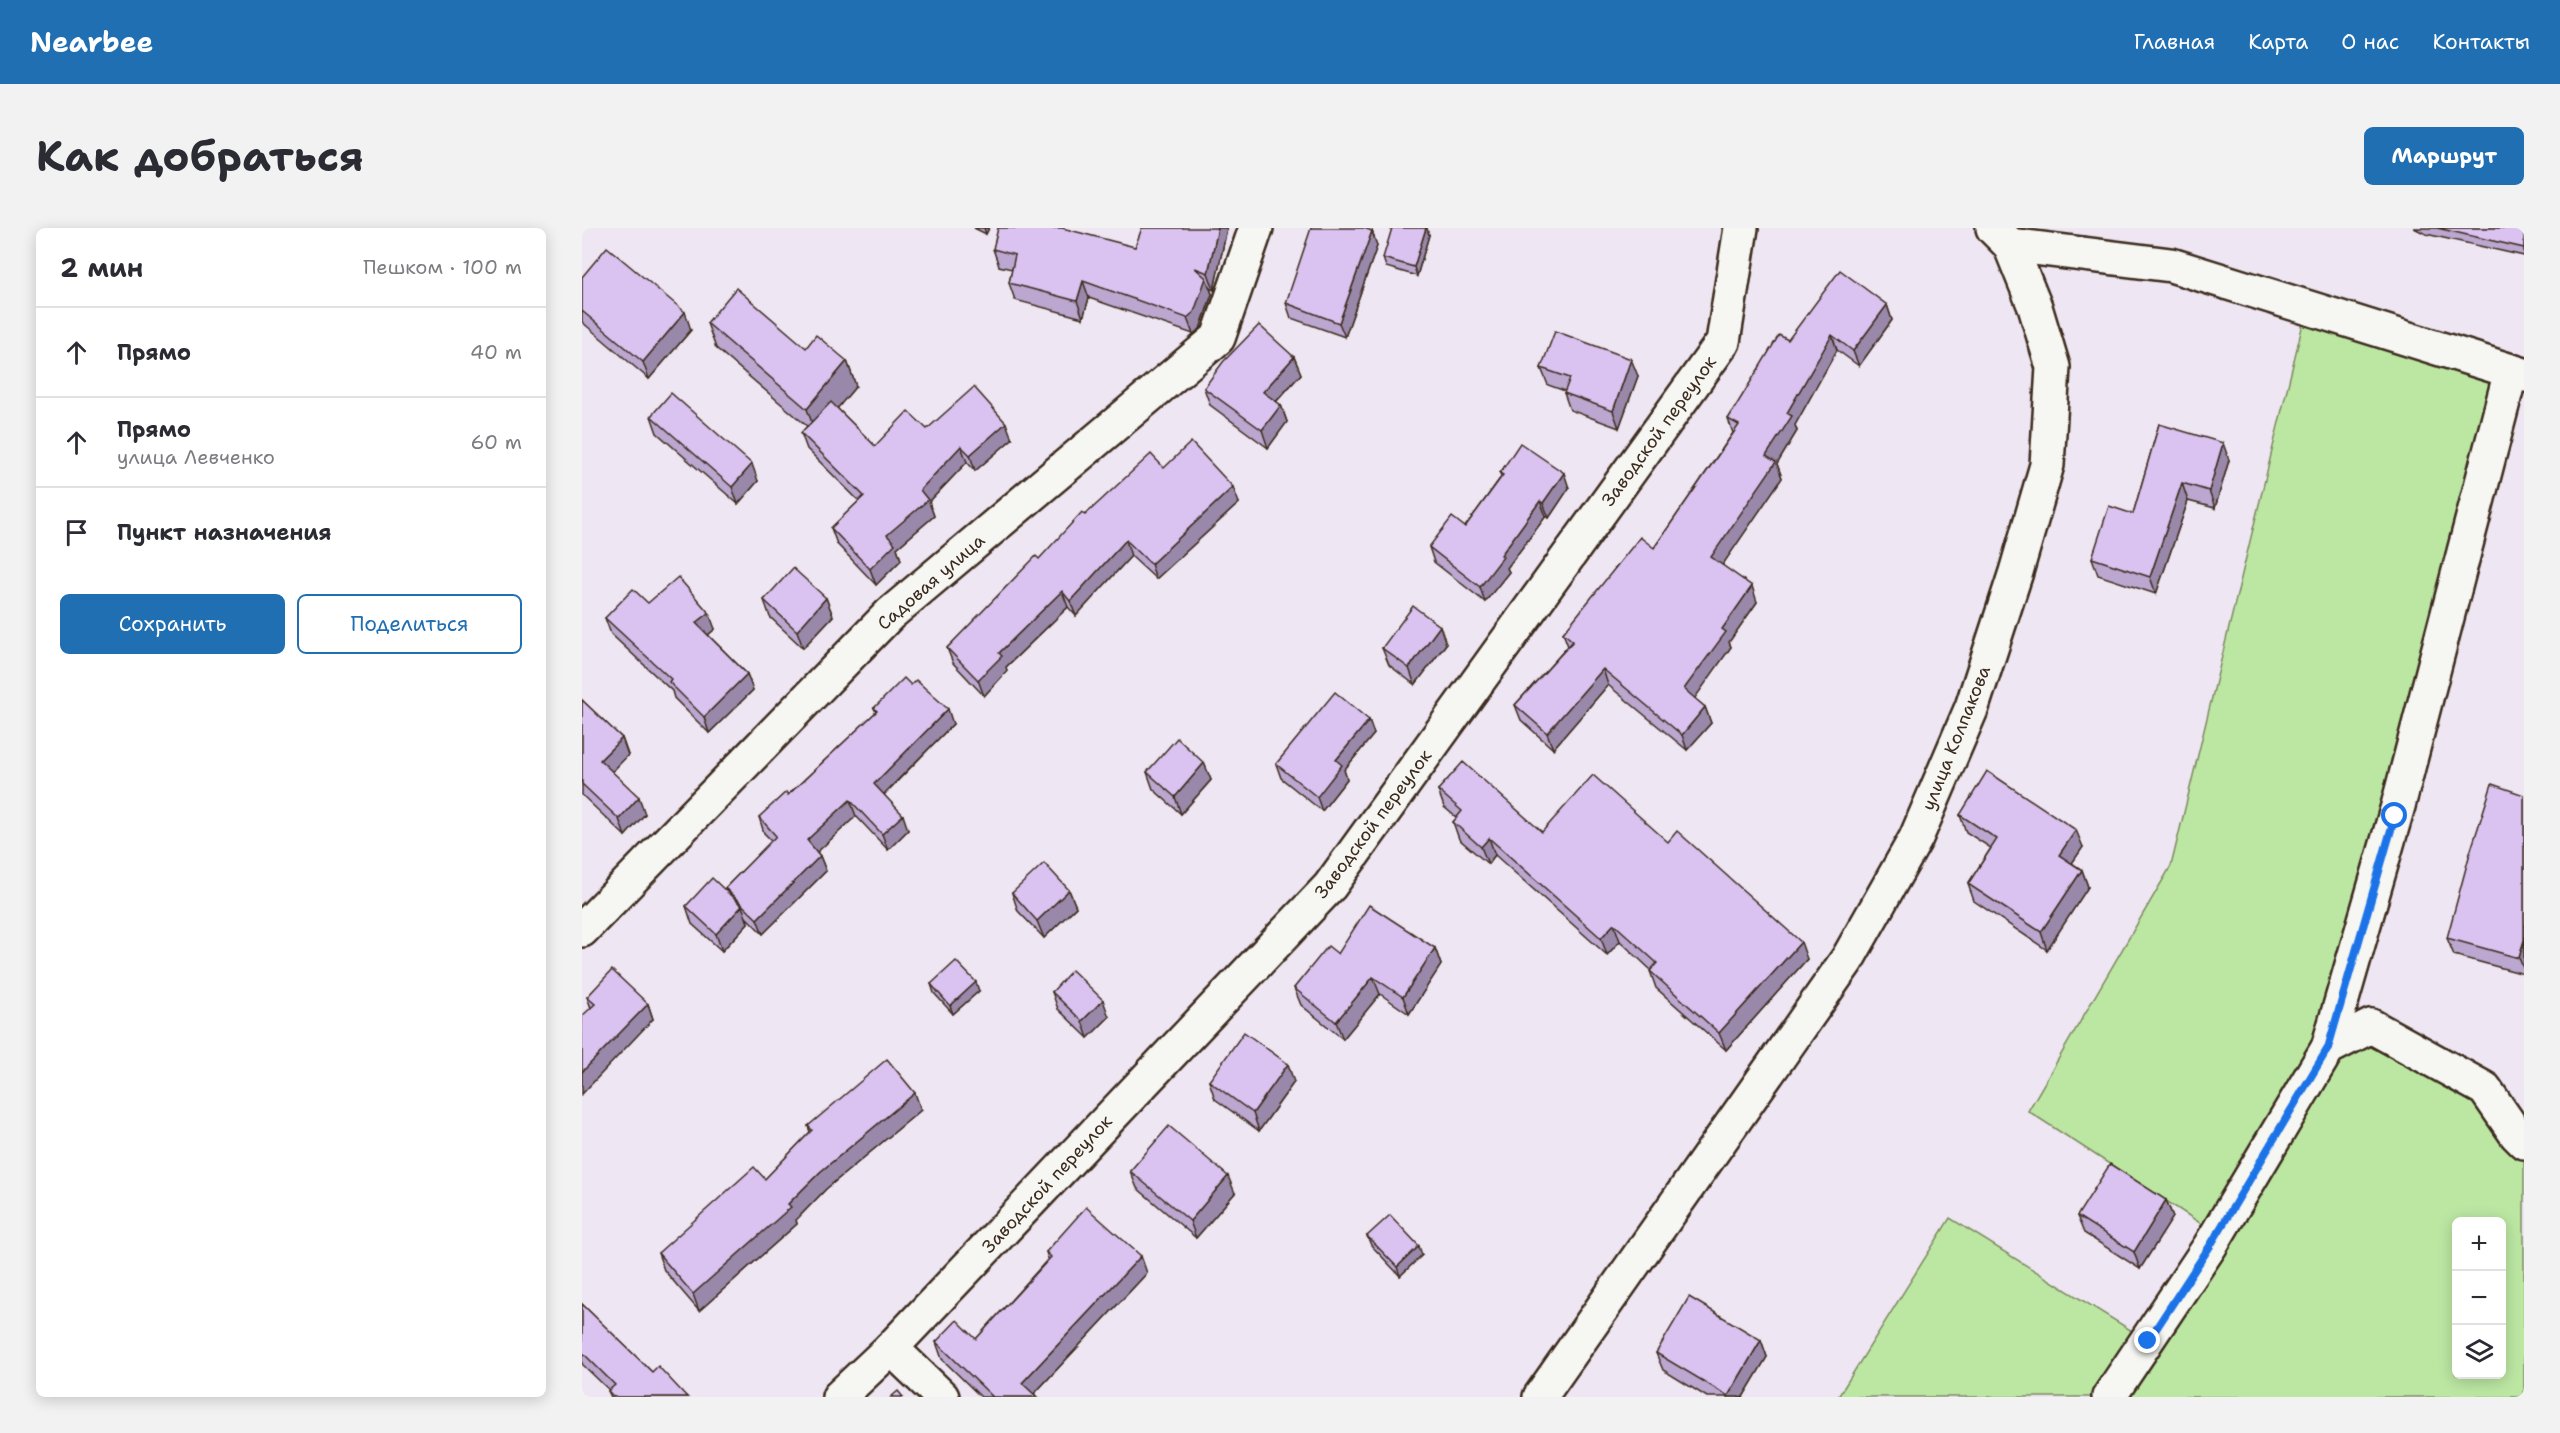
<!DOCTYPE html>
<html lang="ru">
<meta charset="utf-8">
<style>
body{margin:0;font-family:"Shantell Sans",sans-serif;background:#f2f2f3;color:#2b2b33}
.controls{position:absolute;right:18px;bottom:18px;display:grid;overflow:hidden;border-radius:9px;box-shadow:0 3px 15px #0003}
.controls button{width:54px;height:54px;display:grid;place-items:center;padding:0;border:0;border-bottom:2px solid #e1e1e2;background:#fff;color:#2b2b33;font:30px sans-serif}
.stop{position:absolute;width:18px;height:18px;margin:-14px;border:4px solid #1a73e8;border-radius:50%;background:#fff}
.stop.end{background:#1a73e8;border-color:#fff;box-shadow:0 2px 6px #0008}
.list{margin:0;padding:0;list-style:none}
h2{display:flex;justify-content:space-between;align-items:center;height:78px;margin:0;padding:0 24px;font-size:26px}
h2 small{font-size:20px;font-weight:400;color:#7c7c81}
.list li{display:grid;grid-template-columns:39px 1fr auto;gap:18px;align-items:center;box-sizing:border-box;height:90px;padding:0 24px;border-top:2px solid #e1e1e2}
.list b{display:block;font-size:22px;white-space:nowrap}
.list p{margin:0;font-size:20px;white-space:nowrap;color:#7c7c81}
.list em{font-size:20px;font-style:normal;color:#7c7c81}
.actions{display:flex;gap:12px;padding:18px 24px}
.actions a{flex:1;padding:14px 0;border:2px solid #1f6fb2;border-radius:9px;text-align:center;font-size:21px;color:#1f6fb2}
.actions .main{background:#1f6fb2;color:#fff}
.icon{flex:none;width:33px;height:33px;fill:none;stroke:currentColor;stroke-width:2;stroke-linecap:round;stroke-linejoin:round}
.map{position:relative;flex:none;width:1942px;height:1169px;overflow:hidden;border-radius:9px}
header{display:flex;align-items:center;gap:36px;box-sizing:border-box;height:84px;padding:0 30px;background:#1f6fb2;color:#fff}
header strong{font-size:28px}
nav{display:flex;gap:33px;margin-inline-start:auto;font-size:21px}
.intro{display:flex;align-items:center;justify-content:space-between;box-sizing:border-box;height:144px;padding:0 36px}
h1{margin:0;font-size:42px}
.button{padding:15px 27px;border-radius:9px;background:#1f6fb2;color:#fff;font-size:21px;font-weight:700}
main{display:flex;gap:36px;padding:0 36px}
aside{flex:1;background:#fff;border-radius:9px;box-shadow:0 3px 15px #0003}
.map>svg:first-child{display:block}
.green{fill:#bce7a3;stroke:#7c8860;stroke-width:1.5;fill-rule:evenodd}
.lines{fill:none;stroke-linecap:round;stroke-linejoin:round}
.minor-casing{stroke:#3b2a1e;stroke-width:38}
.minor{stroke:#f6f6f2;stroke-width:33}
.wall{fill:#bba7cf;stroke:#3b2a1e;stroke-width:1.5}
.shaded-wall{fill:#9988a9;stroke:#3b2a1e;stroke-width:1.5}
.building{fill:#dac2f1;stroke:#3b2a1e;stroke-width:1.5}
.route{stroke:#1a73e8;stroke-width:8}
.labels{text-anchor:middle;stroke-width:4.5;stroke-linejoin:round;paint-order:stroke}
.street-label{font-size:18px;fill:#3b2a1e;stroke:#f6f6f2}
</style>
<header>
<strong>Nearbee</strong>
<nav><a>Главная</a><a>Карта</a><a>О нас</a><a>Контакты</a></nav>
</header>
<div class="intro"><h1>Как добраться</h1><a class="button">Маршрут</a></div>
<main>
<aside>
<h2>2 мин<small>Пешком · 100 m</small></h2>
<ul class="list">
<li><svg class="icon" aria-label="ahead" viewBox="0 0 24 24"><path d="M12 20V5M6 11l6-6 6 6"/></svg><div><b>Прямо</b></div><em>40 m</em></li>
<li><svg class="icon" aria-label="ahead" viewBox="0 0 24 24"><path d="M12 20V5M6 11l6-6 6 6"/></svg><div><b>Прямо</b><p>улица Левченко</p></div><em>60 m</em></li>
<li><svg class="icon" aria-label="arrive" viewBox="0 0 24 24"><path d="M6 21V4h12l-3 4 3 4H6"/></svg><div><b>Пункт назначения</b></div></li>
</ul>
<div class="actions"><a class="main">Сохранить</a><a>Поделиться</a></div>
</aside>
<div class="map">
<svg width="1942" height="1169" viewBox="0 0 1942 1169">
<rect width="100%" height="100%" fill="#eee6f2"/>
<filter id="ink" filterUnits="userSpaceOnUse"><feTurbulence type="fractalNoise" baseFrequency=".0167" numOctaves="2"/><feDisplacementMap in="SourceGraphic" scale="12" xChannelSelector="R" yChannelSelector="G"/><feConvolveMatrix kernelMatrix="1 2 1 2 8 2 1 2 1" color-interpolation-filters="sRGB"/></filter>
<g filter="url(#ink)">
<path class="green" d="M1725,79l204,64 -183,676 43,-21 114,63 39,53v255h-686l112,-179 198,123 69,-107 -189,-123 143,-245zM1874,994h46v152h-46z"/>
<g class="lines">
<g class="minor-casing">
<g id="minor">
<path d="M1411,0l17,17 161,20 353,110"/>
<path d="M0,702l308,-316 328,-276 38,-110"/>
<path d="M1746,820l70,-242 113,-435"/>
<path d="M309,1120l51,49"/>
<path d="M257,1169l52,-49 439,-462 393,-544 18,-114"/>
<path d="M958,1169l307,-437 69,-122 56,-131 44,-135 31,-107 6,-98 -18,-60 -25,-62"/>
<path d="M1527,1169l101,-151 118,-198 43,-22 114,63 31,45 8,8"/>
</g>
</g>
<use href="#minor" class="minor"/>
</g>
<g class="wall">
<path d="M392,0h15l-3,6z"/>
<path d="M645,0l-13,62 -4,-2 2,6 -12,35 -7,5 -104,-36 -6,20 -68,-18 -6,-17 3,-14 -13,-3 -6,-17 142,-2z"/>
<path d="M1832,0h110v28l-98,-22z"/>
<path d="M790,3l5,15 -32,91 -54,-19 -5,-15z"/>
<path d="M847,7l-12,41 -31,-9 -3,-9z"/>
<path d="M0,49l109,53 -42,49 -67,-57z"/>
<path d="M1305,77l5,15 -33,46 -22,-16 -42,75 2,6 -20,33 5,14 -60,87 35,37 -28,40 2,5 -37,51 11,9 6,16 -24,27 -79,-65 -55,64 -32,-29 -6,-15 53,-59 -5,-13 91,-85 79,-115 -5,-14 60,-79z"/>
<path d="M125,95l99,25 41,13 9,25 -19,22 38,38 52,-17 85,10 -37,32 -8,-9 -38,40 5,14 -37,32 4,12 -25,25 -39,-41 -6,-16 28,-27 -52,-52 -6,-16 6,-7 -91,-78z"/>
<path d="M712,129l7,17 -25,28 5,3 6,17 -19,26 -58,-43 -6,-17z"/>
<path d="M959,140l97,8 -19,52 -49,-18 -6,-17 1,-2 -17,-6z"/>
<path d="M69,188l107,65 -20,23 -81,-71z"/>
<path d="M1577,196l70,36 -14,48 -27,-7 -32,93 -58,-19 -6,-17 41,-44z"/>
<path d="M582,240l75,35 -83,76 -25,-23 -55,60 -8,-9 -62,60 1,4 -23,25 -31,-33 -6,-15 138,-133z"/>
<path d="M918,245l69,15 -20,30 -3,-2 -39,52 2,4 -24,30 -51,-40 -5,-15 36,-20 36,-50z"/>
<path d="M244,370l7,18 -30,32 -33,-31 -6,-17z"/>
<path d="M66,375l67,26 -7,6 39,39 6,16 -44,43 -35,-35 -2,-7 -61,-57 -6,-16z"/>
<path d="M858,398l6,18 -31,41 -26,-20 -7,-17z"/>
<path d="M0,472l40,38 6,17 -16,17 33,42 -20,22 -43,-41z"/>
<path d="M292,480l79,16 -69,71 24,35 -20,20 -32,-34 -39,36 3,4 6,15 -63,63 -16,-16 1,5 -26,28 -30,-27 -6,-18 41,-14 -2,-4 47,-47 -8,-8 -5,-16 29,-22 88,-83z"/>
<path d="M787,492l5,14 -30,36 3,9 -25,32 -41,-33 -5,-14z"/>
<path d="M622,535l7,17 -30,34 -28,-25 -6,-17z"/>
<path d="M856,562l104,42 126,10 139,117 -81,91 -70,-62 -6,-17 1,-1 -31,-29 -13,14 -112,-100 -7,9 -29,-25 -6,-17 4,-4 -13,-11z"/>
<path d="M1942,567v179l-70,-19 -7,-17z"/>
<path d="M1378,587l123,32 -11,16 10,7 6,17 -41,63 -73,-49 -6,-17 23,-36 -25,-16z"/>
<path d="M487,662l7,17 -32,31 -26,-27 -6,-18z"/>
<path d="M853,720l6,17 -32,49 -29,-20 -37,45 -42,-34 -7,-17z"/>
<path d="M349,756l48,7 -26,23 -19,-21z"/>
<path d="M470,764l57,25 -21,21 -30,-29z"/>
<path d="M5,769l61,7 5,15 -62,-11z"/>
<path d="M627,853l85,1 -35,49 -44,-32z"/>
<path d="M339,882l-95,79 -30,31 1,4 -98,87 -35,-41 -6,-17 107,-74 45,-47 -2,-6z"/>
<path d="M548,943l105,22 -39,45 -59,-50z"/>
<path d="M1584,972l7,17 -33,52 -56,-36 -7,-17z"/>
<path d="M785,1008l55,19 -22,21 -29,-31z"/>
<path d="M464,1024l101,21 -113,121 3,3h-56l-39,-38 -6,-17 40,-3 72,-80z"/>
<path d="M0,1076l70,68 35,25h-76l-3,-6 1,-1 -27,-26z"/>
<path d="M1179,1112l6,17 -24,40h-36l-44,-27 -7,-17z"/>
</g>
<g class="shaded-wall">
<path d="M402,0h5l-3,6z"/>
<path d="M636,0h9l-13,62 -6,-17z"/>
<path d="M844,0h1l2,7 -12,41 -3,-9z"/>
<path d="M790,3l5,15 -32,91 -6,-14z"/>
<path d="M624,50l6,16 -12,35 -7,5 -6,-16z"/>
<path d="M501,53l6,17 -6,20 -6,-17z"/>
<path d="M1305,77l5,15 -33,46 -6,-15z"/>
<path d="M103,84l6,18 -42,49 -6,-17z"/>
<path d="M1250,107l5,15 -42,75 2,6 -20,33 5,14 -65,95 -6,-16 55,-101 21,-43z"/>
<path d="M712,129l7,17 -32,35 -6,-17z"/>
<path d="M1049,131l7,17 -19,52 -6,-17z"/>
<path d="M265,133l9,25 -40,48 -9,-25z"/>
<path d="M699,177l6,17 -19,26 -6,-18z"/>
<path d="M424,195l6,16 -37,32 -5,-16z"/>
<path d="M1641,215l6,17 -14,48 -6,-17z"/>
<path d="M379,218l6,16 -38,40 5,14 -37,32 4,12 -25,25 -6,-16 17,-34 33,-45z"/>
<path d="M170,236l6,17 -20,23 -6,-17z"/>
<path d="M982,245l5,15 -20,30 -6,-15z"/>
<path d="M1600,255l6,18 -32,93 -6,-17z"/>
<path d="M651,259l6,16 -83,76 -5,-15z"/>
<path d="M958,273l6,15 -39,52 2,4 -24,30 -5,-15 21,-32z"/>
<path d="M544,312l5,16 -55,60 -6,-15z"/>
<path d="M1170,358l5,16 -28,40 2,5 -41,58 -6,-16 38,-60z"/>
<path d="M480,363l6,16 -62,60 1,4 -23,25 -6,-16 21,-27z"/>
<path d="M244,370l7,18 -30,32 -6,-17z"/>
<path d="M127,385l6,16 -13,11 -6,-17z"/>
<path d="M858,398l6,18 -31,41 -6,-17z"/>
<path d="M1021,441l5,16 -55,64 -6,-16z"/>
<path d="M165,446l6,16 -44,43 -5,-16z"/>
<path d="M1123,479l6,16 -24,27 -5,-15z"/>
<path d="M366,481l5,15 -74,75 -5,-15z"/>
<path d="M787,492l5,14 -30,36 3,9 -25,32 -5,-14 19,-37z"/>
<path d="M40,510l6,17 -21,22 -7,-17z"/>
<path d="M622,535l7,17 -30,34 -6,-17z"/>
<path d="M57,569l6,17 -20,22 -6,-17z"/>
<path d="M268,572l6,16 -43,40 -6,-16z"/>
<path d="M321,587l5,15 -20,20 -6,-16z"/>
<path d="M1494,602l7,17 -17,25 -7,-17z"/>
<path d="M907,610l6,17 -7,9 -7,-17z"/>
<path d="M238,628l6,15 -63,63 -6,-15z"/>
<path d="M1500,642l6,17 -41,63 -6,-18z"/>
<path d="M487,662l7,17 -32,31 -7,-17z"/>
<path d="M160,678l6,17 -26,28 -6,-17z"/>
<path d="M1032,696l6,17 -13,14 -6,-17z"/>
<path d="M1942,712v30l-5,-12z"/>
<path d="M1219,714l6,17 -81,91 -7,-17z"/>
<path d="M853,720l6,17 -32,49 -6,-17z"/>
<path d="M791,749l7,17 -37,45 -7,-17z"/>
<path d="M394,754l3,9 -26,23 -3,-8z"/>
<path d="M521,772l6,17 -21,21 -6,-17z"/>
<path d="M66,776l5,15 -71,75v-22z"/>
<path d="M706,836l6,18 -35,49 -6,-18z"/>
<path d="M333,865l6,17 -95,79 -30,31 1,4 -98,87 -6,-17 95,-90 32,-32z"/>
<path d="M646,948l7,17 -39,45 -6,-17z"/>
<path d="M1584,972l7,17 -33,52 -6,-17z"/>
<path d="M837,1018l3,9 -22,21 -3,-9z"/>
<path d="M559,1028l6,17 -116,124 -9,-14z"/>
<path d="M1179,1112l6,17 -24,40h-15v-1z"/>
</g>
<g class="building">
<path d="M416,0h64l73,19 7,-19h76l-10,45 -13,-5 11,10 -12,34 -7,6 -104,-37 -6,20 -68,-18 6,-28 -22,-6z"/>
<path d="M729,0h53l8,3 -33,92 -53,-20z"/>
<path d="M810,0h34l-12,39 -31,-9z"/>
<path d="M1855,0h87v20z"/>
<path d="M25,19l78,65 -42,50 -61,-51v-34z"/>
<path d="M1258,42l47,35 -34,46 -21,-16 -45,78 5,3 -26,40 10,6 -65,95 41,29 -30,43 4,3 -42,57 21,18 -23,28 -79,-66 -56,64 -32,-28 58,-64 -10,-8 77,-96 14,11 85,-123 -11,-6 51,-84 9,5z"/>
<path d="M154,60l70,60 10,-13 31,26 -40,48 -100,-86z"/>
<path d="M677,97l35,32 -31,35 18,13 -19,25 -58,-42 19,-26z"/>
<path d="M973,103l76,28 -18,52 -49,-18 6,-15 -29,-10z"/>
<path d="M392,159l32,36 -36,32 -9,-9 -41,44 8,10 -41,35 8,9 -25,25 -39,-41 33,-32 -63,-63 30,-31 44,44 33,-35 19,18z"/>
<path d="M89,165l81,71 -20,23 -81,-71z"/>
<path d="M1577,196l64,19 -14,48 -27,-8 -32,94 -58,-19 17,-52 24,8z"/>
<path d="M609,214l42,45 -82,77 -25,-24 -56,61 -8,-10 -63,62 3,3 -24,24 -31,-32 89,-92 3,3 43,-47 3,3 66,-61 13,14z"/>
<path d="M938,215l44,30 -21,30 -3,-2 -39,54 2,2 -23,30 -51,-40 23,-30 13,10 38,-52 -3,-2z"/>
<path d="M211,340l33,30 -29,33 -33,-31z"/>
<path d="M96,349l31,36 -13,10 51,51 -43,43 -35,-35 2,-3 -66,-61 28,-29 15,14z"/>
<path d="M831,378l27,20 -31,42 -27,-20z"/>
<path d="M322,450l7,7 5,-5 32,29 -74,75 29,31 -21,19 -32,-34 -43,40 13,16 -63,63 -32,-31 51,-52 -17,-19 27,-25 2,3 89,-84 -3,-3z"/>
<path d="M753,464l34,28 -33,40 6,5 -25,32 -41,-33z"/>
<path d="M0,472l40,38 -22,22 39,37 -20,22 -37,-35z"/>
<path d="M595,510l27,25 -29,34 -28,-25z"/>
<path d="M881,534l79,70 51,-57 75,67 9,-11 124,111 -82,91 -69,-62 7,-8 -43,-39 -13,14 -112,-100 -8,9 -28,-25 9,-11 -24,-21z"/>
<path d="M1405,543l89,59 -17,25 23,15 -41,62 -73,-48 29,-45 -37,-24z"/>
<path d="M1910,556l32,11v145l-5,18 -72,-20 23,-85z"/>
<path d="M462,635l25,27 -32,31 -25,-28z"/>
<path d="M130,650l30,28 -26,28 -30,-28z"/>
<path d="M787,677l66,43 -32,49 -30,-20 -37,45 -42,-34 34,-42 10,8z"/>
<path d="M374,733l20,21 -26,24 -19,-22z"/>
<path d="M30,742l36,34 -66,68v-56l13,-12 -8,-7z"/>
<path d="M490,742l31,30 -21,21 -30,-29z"/>
<path d="M662,804l44,32 -35,49 -44,-32z"/>
<path d="M305,831l28,34 -95,79 -32,32 3,3 -98,87 -35,-41 96,-86 11,12 47,-49 -4,-4z"/>
<path d="M587,898l59,50 -38,45 -60,-50z"/>
<path d="M1528,936l56,36 -32,52 -57,-36z"/>
<path d="M504,979l55,49 -119,127 15,14h-44l-57,-55 21,-22 19,19 75,-82 -5,-5z"/>
<path d="M808,987l29,31 -22,21 -30,-31z"/>
<path d="M1107,1069l72,43 -33,56 -72,-43z"/>
<path d="M0,1076l70,68 6,-6 29,31h-73l-6,-6 7,-6 -33,-33z"/>
<path d="M316,1163l5,6h-12z"/>
</g>
</g>
<g class="lines" filter="url(#ink)">
<path class="route" d="M1566,1113l62,-95 118,-198 67,-232"/>
</g>
<g class="labels">
<g class="street-label">
<text transform="translate(1077 203) rotate(-54)" y="6">Заводской переулок</text>
<text transform="translate(349 354) rotate(-41)" y="6">Садовая улица</text>
<text transform="translate(1374 510) rotate(-68)" y="6">улица Колпакова</text>
<text transform="translate(791 596) rotate(-53)" y="6">Заводской переулок</text>
<text transform="translate(465 956) rotate(-47)" y="6">Заводской переулок</text>
</g>
</g>
</svg>
<div class="controls">
<button>+</button>
<button>−</button>
<button><svg class="icon" aria-label="layers" viewBox="0 0 24 24"><path d="M12 4l9 5-9 5-9-5zM3 14l9 5 9-5"/></svg></button>
</div>
<div class="stop" style="left:1813px;top:588px"></div>
<div class="stop end" style="left:1566px;top:1113px"></div>
</div>
</main>
